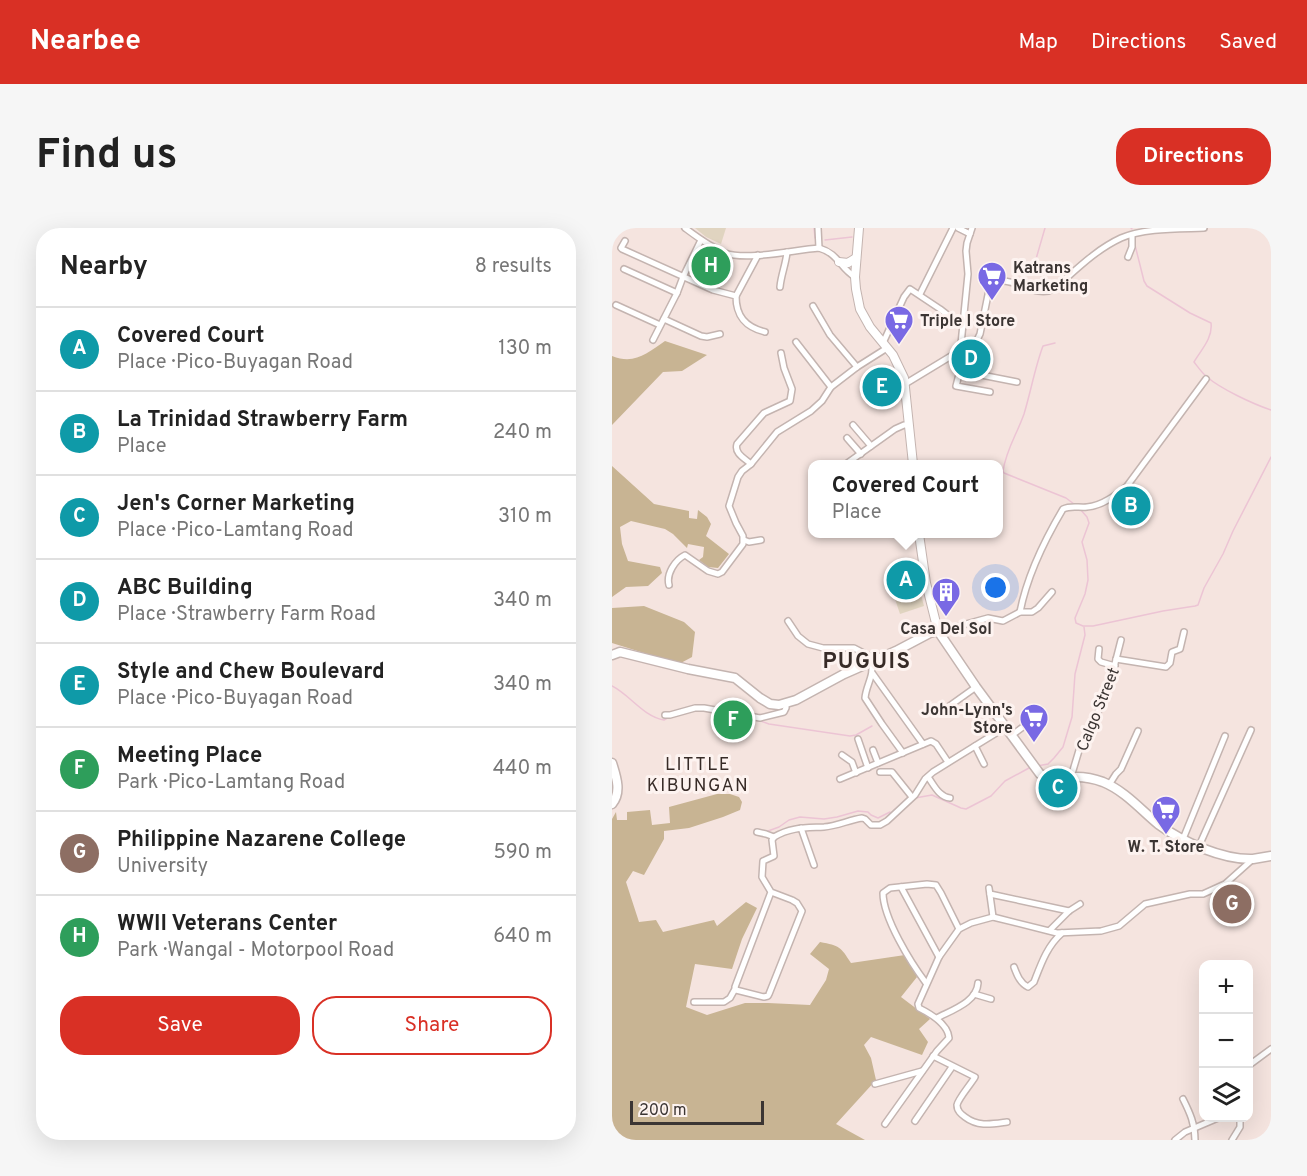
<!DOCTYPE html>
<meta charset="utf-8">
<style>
body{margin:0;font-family:Overpass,sans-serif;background:#f6f6f6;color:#222}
.controls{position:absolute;right:18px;bottom:18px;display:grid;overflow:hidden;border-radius:12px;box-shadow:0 6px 24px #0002}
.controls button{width:54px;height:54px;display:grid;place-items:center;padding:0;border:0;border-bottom:2px solid #e0e0e0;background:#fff;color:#222;font:30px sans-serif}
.scale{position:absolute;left:18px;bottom:15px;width:134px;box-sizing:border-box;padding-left:6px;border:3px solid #3b3533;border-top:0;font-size:16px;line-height:21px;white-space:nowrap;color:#3b3533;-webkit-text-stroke:4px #fdf3f0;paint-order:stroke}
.you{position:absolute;left:384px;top:360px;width:21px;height:21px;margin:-15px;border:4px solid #fff;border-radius:50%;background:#1a73e8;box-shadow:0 0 0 9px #1a73e833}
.badge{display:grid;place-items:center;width:39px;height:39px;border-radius:50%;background:#d93025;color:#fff;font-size:20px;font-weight:700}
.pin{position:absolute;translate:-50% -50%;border:3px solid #fff;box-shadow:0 2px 6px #0006}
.popup{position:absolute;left:196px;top:232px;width:195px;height:78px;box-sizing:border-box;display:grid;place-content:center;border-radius:12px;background:#fff;filter:drop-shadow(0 2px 4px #0005);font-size:20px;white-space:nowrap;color:#767676}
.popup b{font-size:22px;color:#222}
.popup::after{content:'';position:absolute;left:50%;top:100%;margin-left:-12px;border:12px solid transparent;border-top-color:#fff}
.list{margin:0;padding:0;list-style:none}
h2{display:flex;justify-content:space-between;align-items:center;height:78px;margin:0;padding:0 24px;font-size:26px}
h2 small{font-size:20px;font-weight:400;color:#767676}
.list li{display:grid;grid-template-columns:39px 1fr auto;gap:18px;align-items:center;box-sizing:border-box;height:84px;padding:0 24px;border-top:2px solid #e0e0e0}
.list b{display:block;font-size:22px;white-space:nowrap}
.list p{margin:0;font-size:20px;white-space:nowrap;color:#767676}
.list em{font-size:20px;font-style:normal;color:#767676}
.actions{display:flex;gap:12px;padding:18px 24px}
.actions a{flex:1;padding:14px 0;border:2px solid #d93025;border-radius:24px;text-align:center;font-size:21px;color:#d93025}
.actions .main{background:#d93025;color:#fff}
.icon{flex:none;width:33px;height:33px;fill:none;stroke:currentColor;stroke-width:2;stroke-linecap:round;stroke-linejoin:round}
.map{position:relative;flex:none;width:659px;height:912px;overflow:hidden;border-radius:24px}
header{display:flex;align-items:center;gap:36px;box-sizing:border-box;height:84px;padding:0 30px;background:#d93025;color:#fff}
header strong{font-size:28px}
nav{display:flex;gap:33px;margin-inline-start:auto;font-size:21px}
.intro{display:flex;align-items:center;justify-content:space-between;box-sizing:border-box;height:144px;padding:0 36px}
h1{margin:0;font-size:42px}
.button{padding:15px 27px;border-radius:24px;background:#d93025;color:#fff;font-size:21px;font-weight:700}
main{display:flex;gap:36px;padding:0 36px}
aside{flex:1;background:#fff;border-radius:24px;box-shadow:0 6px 24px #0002}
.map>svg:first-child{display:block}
.green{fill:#e0d4c0}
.forest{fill:#c8b493}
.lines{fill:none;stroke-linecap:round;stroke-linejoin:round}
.stream{stroke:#ecc4d4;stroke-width:1.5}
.minor-casing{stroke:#c4b4b0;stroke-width:8}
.secondary-casing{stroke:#c4b4b0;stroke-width:10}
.primary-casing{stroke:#c4b4b0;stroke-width:11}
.minor{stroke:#fff;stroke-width:5}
.secondary{stroke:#fff;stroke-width:8}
.primary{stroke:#fff;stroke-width:8}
.labels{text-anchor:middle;stroke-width:6;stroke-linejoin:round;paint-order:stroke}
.poi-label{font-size:16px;font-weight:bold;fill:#3b3533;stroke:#fdf3f0;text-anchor:start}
.street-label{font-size:16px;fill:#3b3533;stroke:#fdf3f0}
.neighbourhood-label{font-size:18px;letter-spacing:1.5px;fill:#372b27;stroke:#fdf3f0}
.district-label{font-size:22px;font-weight:bold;letter-spacing:1.5px;fill:#372b27;stroke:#fdf3f0}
</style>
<header>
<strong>Nearbee</strong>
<nav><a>Map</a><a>Directions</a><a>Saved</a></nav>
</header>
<div class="intro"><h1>Find us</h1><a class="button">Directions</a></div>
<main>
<aside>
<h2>Nearby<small>8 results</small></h2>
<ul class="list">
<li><span class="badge" style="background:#0f9aa8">A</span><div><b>Covered Court</b><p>Place · Pico-Buyagan Road</p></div><em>130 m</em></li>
<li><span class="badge" style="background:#0f9aa8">B</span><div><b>La Trinidad Strawberry Farm</b><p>Place</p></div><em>240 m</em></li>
<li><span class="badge" style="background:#0f9aa8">C</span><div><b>Jen's Corner Marketing</b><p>Place · Pico-Lamtang Road</p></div><em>310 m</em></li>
<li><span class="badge" style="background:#0f9aa8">D</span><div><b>ABC Building</b><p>Place · Strawberry Farm Road</p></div><em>340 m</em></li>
<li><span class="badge" style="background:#0f9aa8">E</span><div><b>Style and Chew Boulevard</b><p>Place · Pico-Buyagan Road</p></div><em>340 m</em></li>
<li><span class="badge" style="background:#2e9e5b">F</span><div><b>Meeting Place</b><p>Park · Pico-Lamtang Road</p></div><em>440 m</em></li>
<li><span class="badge" style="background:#8d6e63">G</span><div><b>Philippine Nazarene College</b><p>University</p></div><em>590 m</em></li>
<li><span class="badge" style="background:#2e9e5b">H</span><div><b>WWII Veterans Center</b><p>Park · Wangal - Motorpool Road</p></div><em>640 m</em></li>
</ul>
<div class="actions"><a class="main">Save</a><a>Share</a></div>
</aside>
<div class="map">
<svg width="659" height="912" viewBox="0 0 659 912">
<rect width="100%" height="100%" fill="#f5e4df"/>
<g class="green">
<path d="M83,0h31l-5,16 -15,-7z"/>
<path d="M89,17l32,13 -12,29 -32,-13z"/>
<path d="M307,359l5,19 -24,8 -6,-18 6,-6z"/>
</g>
<g class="forest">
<path d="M53,113l42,14 -25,16 -19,1 -51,53v-69c23,9 35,-3 53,-15z"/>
<path d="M0,238l42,38 35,7v7l8,1 1,-9 9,7 4,7 -5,12 23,18 -11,14 -10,-1 -9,-7 4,-3 1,-10 -16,-3 -1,4 -14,-14 -8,-5 -34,-8 -11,6 2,17 6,17 32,6 2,6 -14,13 -22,1 -14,10z"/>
<path d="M32,378l40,16 11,10 -3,25 -13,7 -67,-21v-35z"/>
<path d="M105,566h13l9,3 3,5 -2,8 -17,7 -34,11 -25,3v8l-20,36 -11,-4 -7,11 13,40 17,-2 7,12 51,-12 3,6 29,-24 11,6 -15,31 -10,30 -37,-5 -9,43 21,8 38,-12h23l42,2 16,-25 3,-11 -19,-15 10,-12c20,4 20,4 31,21l54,-8 12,22 -16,20 29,22 -11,10 9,13 -6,13 -51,-18 -7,8 7,13 5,22 -40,44 29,16h-253v-321l4,-7 1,8h10v-8l23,-2 2,15 18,-2 -1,-16z"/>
</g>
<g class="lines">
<g class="stream">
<path d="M202,0l1,10"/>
<path d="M519,0l1,1"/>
<path d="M213,12l27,-3"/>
<path d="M522,13l10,40 3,5 43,27 21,10c2,15 -10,27 -17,39 4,5 8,11 13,15 14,12 46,27 64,33"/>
<path d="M425,42l-1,-11 9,-31"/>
<path d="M443,115l-12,3c-8,21 -12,45 -19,68 -7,20 -18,36 -21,57l1,2 62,25 8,6"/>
<path d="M468,281l7,8 2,6 -7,19 5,18 1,20 -3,14 -10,24 1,5 7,3h10l70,-15 32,-5 3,-1 6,-17 19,-34 10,-23 38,-74"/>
<path d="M244,307v-1"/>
<path d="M0,458c18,9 32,31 52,34l5,-3"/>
<path d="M146,492l11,4 81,12 6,-1 16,-9"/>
<path d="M425,538l11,-2 6,-6 9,-11 9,-30 3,-43 10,-39 -1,-8"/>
<path d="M303,570l17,-3 29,13 5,1 25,-13 14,-15 24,-13"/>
<path d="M282,582l9,-7"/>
<path d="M156,603l11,-4 10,-7 11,-3 24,2 13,-2 21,-6 10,1 3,3 7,3 12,-6"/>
</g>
<g class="minor-casing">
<g id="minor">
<path d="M73,0c12,9 25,19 40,25 22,8 68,-3 94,-5 20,6 20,19 36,29"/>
<path d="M206,0l1,20"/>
<path d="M346,0l12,6"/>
<path d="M360,0l-5,15 -1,8 2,23 -7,70 2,15 -7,27 34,6"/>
<path d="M13,13l-4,7 1,1 91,41 23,6c0,20 9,31 29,36"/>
<path d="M516,29l4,-10v-12"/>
<path d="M12,41l53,24"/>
<path d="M168,59c1,-12 6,-23 7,-35"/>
<path d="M308,66l33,-66"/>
<path d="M124,68l22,-41"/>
<path d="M4,77l44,20"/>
<path d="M201,78l17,29 27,32"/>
<path d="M52,91l37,17 6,1 13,-3"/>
<path d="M41,112l24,-47 6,-16 18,-37"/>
<path d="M184,114l35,45"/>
<path d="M271,115l21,-46 6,-8 30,20 23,18"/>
<path d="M349,143l56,11"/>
<path d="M293,156l56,-34 11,-3 3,-3 5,-10 10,-49c20,-14 43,15 64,4 21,-18 41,-39 67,-51 23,-10 58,-9 83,-10"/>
<path d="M241,197l18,21"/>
<path d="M235,210l14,16"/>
<path d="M139,236l26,-32 34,-21 11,-10 9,-14 26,-20 30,-19"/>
<path d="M234,236l49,-35 9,-4h5"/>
<path d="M132,312l5,2 12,-2"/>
<path d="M57,357c-3,-11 6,-25 16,-30l23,16 10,3 4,-2 21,-28v-8l-7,-13 -7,-17 9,-29 4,-6 9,-7c-7,-6 -17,-11 -14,-20l27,-31 26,-12 2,-12 -8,-21 -3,-15"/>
<path d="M408,384c7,-36 24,-71 43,-103 8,-4 16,-1 24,-2 15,-1 29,-12 40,-21l79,-107"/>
<path d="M176,393l10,15 10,8 15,4h31l23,12"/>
<path d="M329,407l14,-8 33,-9 15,3 17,-9h12l6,-4 14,-16"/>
<path d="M487,421l-1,10 3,3 14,4"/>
<path d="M504,431l50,8 4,-4 2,-11 8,-3 4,-17"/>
<path d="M259,434c4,13 -5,23 -6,36l17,26 21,29"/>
<path d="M261,446l50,70"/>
<path d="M336,479l28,-20"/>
<path d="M53,487h5l25,-7h9l56,10 24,-6 2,-4v-5"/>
<path d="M400,507l15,-11 14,-14"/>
<path d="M246,511l10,29"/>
<path d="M363,518l9,18"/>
<path d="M261,522l5,13"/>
<path d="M230,527l10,7 4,11"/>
<path d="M268,544h12l20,25"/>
<path d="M316,549c6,8 11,20 22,21"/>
<path d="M459,549l9,-30 19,-37 12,-31 10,-39"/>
<path d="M228,551l91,-38 5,3 12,18"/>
<path d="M497,557l7,-11 5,-5 17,-38"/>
<path d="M189,600l13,37"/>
<path d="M145,604l9,2 8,3"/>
<path d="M571,611l42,-103"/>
<path d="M587,618l52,-116"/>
<path d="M289,659l38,70"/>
<path d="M377,660l4,29"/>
<path d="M159,664l-36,95 1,3 28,7 4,-1 1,-2 33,-83 -5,-8 -5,-3 -21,-8 -9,-15 1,-16 11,-5 -2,-16 2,-3c17,-10 31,-9 50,-10 13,-1 25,-7 38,-9l3,1 6,6h9l7,-4 28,-26 10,-16 8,-7 63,-39 8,-7"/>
<path d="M378,666l79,17"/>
<path d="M438,702l19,-19 11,-7"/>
<path d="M402,739c3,8 6,16 14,20l6,-5c7,-18 13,-36 28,-49"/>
<path d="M314,755c-15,-20 -43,-65 -43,-90l7,-5 37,-4 9,1 5,8 18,36"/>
<path d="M362,766l17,5"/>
<path d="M82,774h30l6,-4 5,-9"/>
<path d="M325,790c15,-8 40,-16 41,-35"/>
<path d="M321,828l42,21c-4,7 -17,22 -18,28 0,6 4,9 8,12 13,10 27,7 42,5"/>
<path d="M636,838l23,-17"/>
<path d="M263,856l47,-13"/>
<path d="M571,871c7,14 12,25 12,41"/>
<path d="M303,893l37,-54"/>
<path d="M273,896l52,-73 12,-13c-1,-14 -18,-24 -30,-30l-1,-4 21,-47 20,-28 12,-6 22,-6 64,16 44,-2 18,-5 26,-22 45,-10h13l22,-10 28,-25"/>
<path d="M563,912l10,-8 33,-14"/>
<path d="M620,912l8,-13v-9"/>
</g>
</g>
<g class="secondary-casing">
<g id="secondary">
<path d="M247,0l-4,49 1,12 4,20 10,18 23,28 11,23 9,86"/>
<path d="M227,34l9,1 8,-5"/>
<path d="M307,306l7,49 12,48"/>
</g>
</g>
<g class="primary-casing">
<g id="primary">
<path d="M0,427l8,-3 68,17 47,9 25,20 10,6 9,1 17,-5 48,-26 52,-23 34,-18 8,-2 38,56 64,87c12,6 22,3 36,3 8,0 19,2 27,5 22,9 37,27 55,42 24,18 65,36 95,35 6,-1 12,-2 18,-3"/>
<path d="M0,535c4,13 10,29 0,41"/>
</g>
</g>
<use href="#minor" class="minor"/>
<use href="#secondary" class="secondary"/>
<use href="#primary" class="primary"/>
</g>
<defs>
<g id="supermarket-pin" transform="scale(1.5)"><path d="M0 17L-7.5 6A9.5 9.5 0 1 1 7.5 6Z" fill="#7969e4" stroke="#fdf3f0"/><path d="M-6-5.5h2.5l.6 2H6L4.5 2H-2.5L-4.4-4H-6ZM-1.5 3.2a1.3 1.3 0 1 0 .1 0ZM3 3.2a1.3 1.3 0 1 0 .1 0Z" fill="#fff"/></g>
<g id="building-pin" transform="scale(1.5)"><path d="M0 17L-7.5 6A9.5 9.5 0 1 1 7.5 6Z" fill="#7969e4" stroke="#fdf3f0"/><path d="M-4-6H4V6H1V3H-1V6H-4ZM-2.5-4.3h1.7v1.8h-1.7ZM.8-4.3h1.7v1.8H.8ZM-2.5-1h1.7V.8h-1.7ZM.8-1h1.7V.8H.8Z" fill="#fff"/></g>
</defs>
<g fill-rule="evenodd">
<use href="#supermarket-pin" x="380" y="48"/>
<use href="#supermarket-pin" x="287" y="92"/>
<use href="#building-pin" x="334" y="364"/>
<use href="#supermarket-pin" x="422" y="490"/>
<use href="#supermarket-pin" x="554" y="582"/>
</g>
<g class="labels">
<g class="poi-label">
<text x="401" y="45">Katrans<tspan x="401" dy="18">Marketing</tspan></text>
<text x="308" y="98">Triple I Store</text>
<text x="334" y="406" text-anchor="middle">Casa Del Sol</text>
<text x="401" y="487" text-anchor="end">John-Lynn's<tspan x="401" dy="18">Store</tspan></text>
<text x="554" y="624" text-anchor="middle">W. T. Store</text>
</g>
<g class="street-label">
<text transform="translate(485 481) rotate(-68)" y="6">Calgo Street</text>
</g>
<g class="neighbourhood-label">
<text x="86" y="542">LITTLE<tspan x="86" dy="21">KIBUNGAN</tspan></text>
</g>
<g class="district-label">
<text x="255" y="440">PUGUIS</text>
</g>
</g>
</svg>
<div class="controls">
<button>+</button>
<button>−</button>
<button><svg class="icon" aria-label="layers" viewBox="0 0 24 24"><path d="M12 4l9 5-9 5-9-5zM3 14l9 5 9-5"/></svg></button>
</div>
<div class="scale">200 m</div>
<div class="you"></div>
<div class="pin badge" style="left:294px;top:352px;background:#0f9aa8">A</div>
<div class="popup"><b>Covered Court</b>Place</div>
<div class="pin badge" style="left:519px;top:278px;background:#0f9aa8">B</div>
<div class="pin badge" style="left:446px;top:560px;background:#0f9aa8">C</div>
<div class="pin badge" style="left:359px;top:131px;background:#0f9aa8">D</div>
<div class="pin badge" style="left:270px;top:159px;background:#0f9aa8">E</div>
<div class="pin badge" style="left:121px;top:492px;background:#2e9e5b">F</div>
<div class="pin badge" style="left:620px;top:676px;background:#8d6e63">G</div>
<div class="pin badge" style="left:99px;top:38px;background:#2e9e5b">H</div>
</div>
</main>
